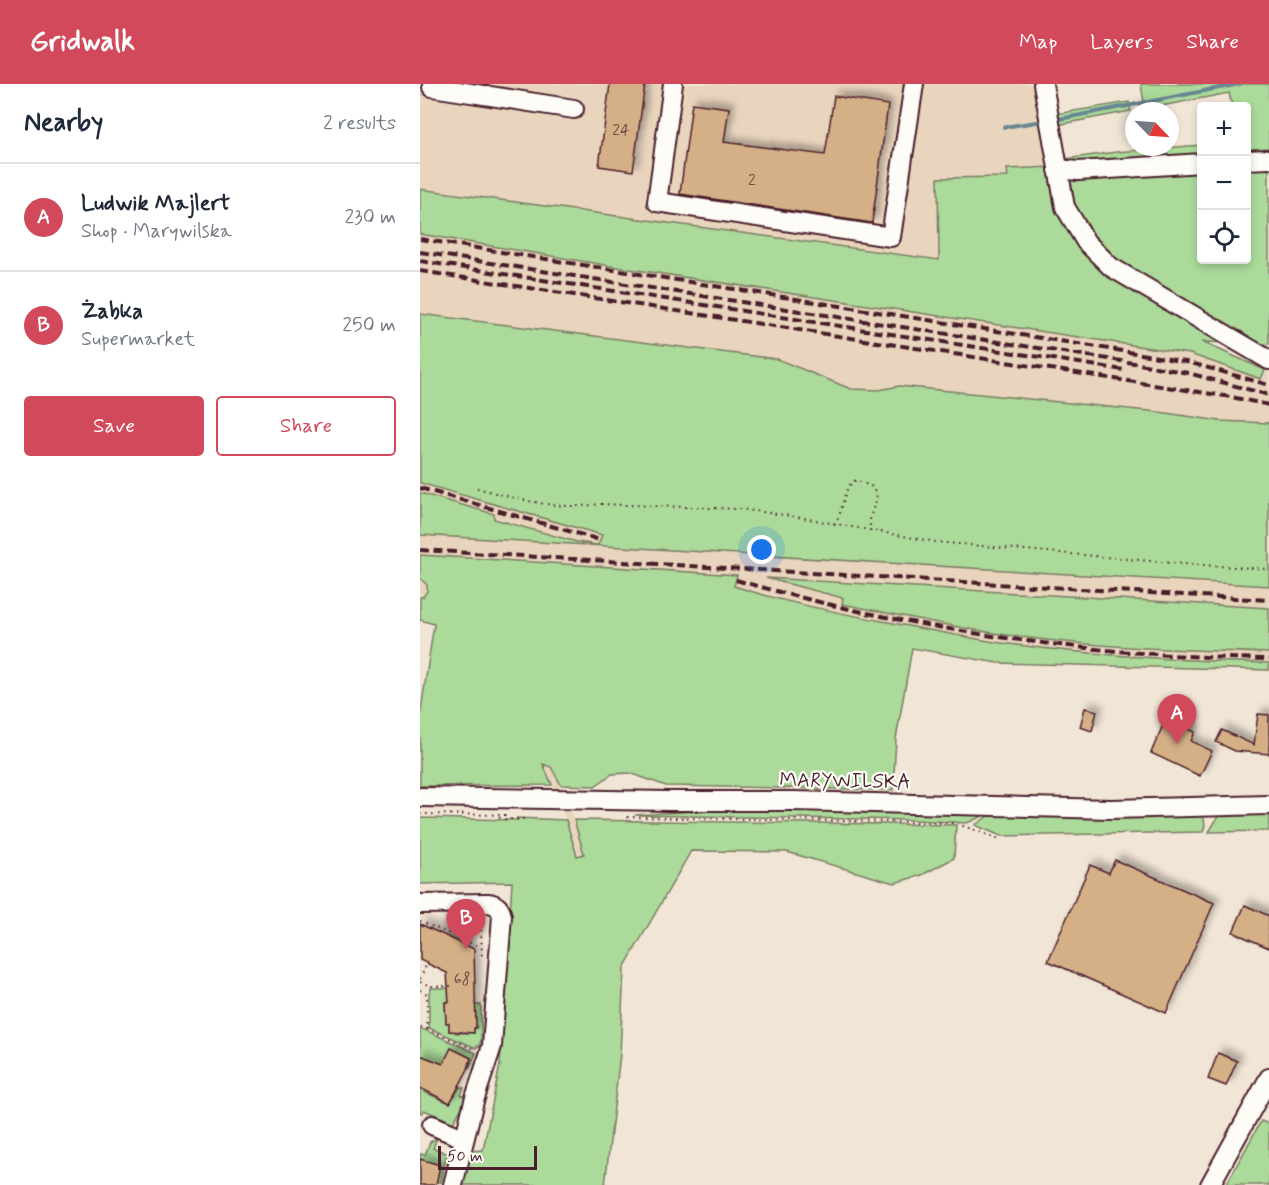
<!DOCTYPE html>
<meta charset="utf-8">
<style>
body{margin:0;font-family:Mynerve,sans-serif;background:#f6f6f7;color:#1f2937}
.controls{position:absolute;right:18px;top:18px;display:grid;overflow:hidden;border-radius:6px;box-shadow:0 3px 9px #0003}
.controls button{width:54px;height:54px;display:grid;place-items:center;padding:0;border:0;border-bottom:2px solid #e0e1e3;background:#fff;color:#1f2937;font:30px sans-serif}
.compass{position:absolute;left:705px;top:18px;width:54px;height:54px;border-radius:50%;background:#fff;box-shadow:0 3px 9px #0003;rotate:115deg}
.scale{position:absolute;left:18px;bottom:15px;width:99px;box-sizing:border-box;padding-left:6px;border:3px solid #4a1f2b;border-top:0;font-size:16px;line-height:21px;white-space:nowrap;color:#4a1f2b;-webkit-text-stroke:4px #fdfcf7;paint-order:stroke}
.you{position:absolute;left:342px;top:466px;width:21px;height:21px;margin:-15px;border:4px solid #fff;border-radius:50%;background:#1a73e8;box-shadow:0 0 0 9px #1a73e833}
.badge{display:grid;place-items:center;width:39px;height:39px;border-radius:50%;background:#d1495b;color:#fff;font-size:20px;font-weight:700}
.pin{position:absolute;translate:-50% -50px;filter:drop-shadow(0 2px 3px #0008)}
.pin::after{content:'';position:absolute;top:32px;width:21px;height:18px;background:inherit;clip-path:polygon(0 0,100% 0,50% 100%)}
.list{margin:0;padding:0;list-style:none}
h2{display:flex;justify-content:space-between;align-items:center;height:78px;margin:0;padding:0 24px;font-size:26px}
h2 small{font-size:20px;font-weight:400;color:#747a83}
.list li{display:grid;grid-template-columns:39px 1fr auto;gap:18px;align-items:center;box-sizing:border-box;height:108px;padding:0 24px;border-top:2px solid #e0e1e3}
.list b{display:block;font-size:22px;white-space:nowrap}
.list p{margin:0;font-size:20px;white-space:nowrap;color:#747a83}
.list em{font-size:20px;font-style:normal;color:#747a83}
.actions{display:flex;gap:12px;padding:18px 24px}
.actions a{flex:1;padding:14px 0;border:2px solid #d1495b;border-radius:6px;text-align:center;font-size:21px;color:#d1495b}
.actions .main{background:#d1495b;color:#fff}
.icon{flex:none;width:33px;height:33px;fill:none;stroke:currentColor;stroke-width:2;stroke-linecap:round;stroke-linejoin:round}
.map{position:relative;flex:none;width:849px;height:1101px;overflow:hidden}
header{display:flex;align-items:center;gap:36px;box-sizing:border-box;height:84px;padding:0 30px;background:#d1495b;color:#fff}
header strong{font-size:28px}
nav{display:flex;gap:33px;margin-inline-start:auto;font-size:21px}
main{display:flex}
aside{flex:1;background:#fff}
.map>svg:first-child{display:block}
.built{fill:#e9d5be}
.green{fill:#abda9a;stroke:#7a7c62;stroke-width:1.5}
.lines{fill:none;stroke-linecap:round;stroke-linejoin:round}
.stream{stroke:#678792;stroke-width:4}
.building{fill:#d5b087;stroke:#4a1f2b;stroke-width:1.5;filter:url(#shadow)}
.minor-casing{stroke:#4a1f2b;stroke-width:22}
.path{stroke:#4a1f2b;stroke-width:2;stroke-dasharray:1.5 4.5;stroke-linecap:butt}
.minor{stroke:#fdfcf7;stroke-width:18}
.rail{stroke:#4a1f2b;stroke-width:4;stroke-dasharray:9 4.5;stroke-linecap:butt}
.labels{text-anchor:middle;stroke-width:4.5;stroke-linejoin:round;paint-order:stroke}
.number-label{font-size:16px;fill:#6d4342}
.street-label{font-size:20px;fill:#4a1f2b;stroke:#fdfcf7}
</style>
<header>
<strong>Gridwalk</strong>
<nav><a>Map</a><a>Layers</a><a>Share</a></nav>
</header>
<main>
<aside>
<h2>Nearby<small>2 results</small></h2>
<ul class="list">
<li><span class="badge">A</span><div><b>Ludwik Majlert</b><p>Shop · Marywilska</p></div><em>230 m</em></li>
<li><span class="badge">B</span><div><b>Żabka</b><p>Supermarket</p></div><em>250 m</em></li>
</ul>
<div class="actions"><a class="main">Save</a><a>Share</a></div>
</aside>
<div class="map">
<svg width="849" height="1101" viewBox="0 0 849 1101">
<defs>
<filter id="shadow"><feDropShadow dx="5.5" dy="-5.5" stdDeviation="3" flood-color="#0004"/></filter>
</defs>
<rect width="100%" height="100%" fill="#f1e5d5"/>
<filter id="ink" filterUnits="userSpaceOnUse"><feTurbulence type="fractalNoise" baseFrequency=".0167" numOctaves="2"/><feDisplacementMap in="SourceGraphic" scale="12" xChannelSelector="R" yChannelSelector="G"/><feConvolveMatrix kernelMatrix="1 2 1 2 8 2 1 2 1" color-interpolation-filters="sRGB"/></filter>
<g filter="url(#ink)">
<g class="built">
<path d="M0,0h616l16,83 -45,2 1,8 -70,1 2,82 -520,-71z"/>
<path d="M0,150l197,33 573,87 71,25 4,-9 4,1v52l-49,-2 -61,-9 -260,-26 -20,4 -28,-1 -74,-30 -357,-45z"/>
<path d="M0,371l849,103v112l-271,-7 -86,-15 -16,91 -462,-116 -14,-3z"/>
<path d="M122,680l9,3 15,29 18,58 -7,2 -19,-60z"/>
</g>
<g class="green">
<path d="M721,0h128v64l-22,2 -1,-44h-14l-3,-13 -84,16z"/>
<path d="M709,18l2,9 -74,14 -2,-11z"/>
<path d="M781,61v9l-134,12 -3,-7 52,-7z"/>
<path d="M849,79v181l-67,-2 63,28 -4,9 -71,-25 -573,-87 -197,-33v-45l519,71 -1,-82 70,-1 -1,-8 45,-2 149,1 1,92h44l1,-95z"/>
<path d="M0,230l357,45 74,30 28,1 20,-4 260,26 61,9 49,2v163l-849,-51v-42l74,21v5l83,23 21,3 4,-10 -182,-52z"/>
<path d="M0,471l317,20 -3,11c55,18 112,28 169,39 32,6 65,13 98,18 89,12 178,18 268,20v7l-271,-7 -86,-15 -16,91 -3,51 -227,-4 -36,-13 -18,1 -17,12 -34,-1 -10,-18 -8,-3 9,21 -132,1v-69l14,-93 -14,-4v-23h3l4,-6v-6l-7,-7z"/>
<path d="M346,494l503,30v45c-96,-3 -193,-6 -288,-22 -46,-8 -93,-18 -139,-27l1,-6z"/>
<path d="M324,724l108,2 23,3 33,-3 70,2 3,5 -14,6 -51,-3 -281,-5z"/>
<path d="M576,727l207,3 2,11 -2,7 -202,4 -26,-11z"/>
<path d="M849,729v18l-60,1 10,-17z"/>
<path d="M0,734l98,2 -1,-2 49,2 11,36 7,-2 -10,-34 382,5 -2,33 -32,17 -28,8 -107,-31 -96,-1 -67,117 -4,86 -15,131h-144l7,-34 15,-1 17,-85 12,-183 -92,2z"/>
<path d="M11,904h18l1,14h-5l1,20 3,1v8h7v2h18l1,-28h6v35l-2,7 -2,-1 -1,2 -47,-20v-35z"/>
<path d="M0,946h5l51,23 -7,16 2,-11 -17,-8 -11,14 -23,-9z"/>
<path d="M40,1003l4,1 -3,7 6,3 -14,25 -10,1 2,-5 -21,-9 -2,3 -2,-1v-24l5,2 -1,2 26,11z"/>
<path d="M841,1037l8,3v61h-43z"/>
<path d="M17,1054l-4,10 18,7 4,-8 -3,12 -6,-2 -5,25h-5l-16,-23v-5l5,1 5,-13z"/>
</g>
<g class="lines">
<g class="stream">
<path d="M640,35l180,-35"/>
<path d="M584,43l33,-5"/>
</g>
</g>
<g class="building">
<path d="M190,0h35l-12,87 -34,-5z"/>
<path d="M414,12l54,9 -16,118 -192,-29 12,-91 37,5 -5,34 101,13z"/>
<path d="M665,624l12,3 -5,20 -12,-4z"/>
<path d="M838,630l11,1v39l-34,-3 -19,-9 6,-12 32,15z"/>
<path d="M746,634l29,14 -4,9 21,10 -12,25 -49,-23z"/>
<path d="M695,776l99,43 -48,110 -118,-52 42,-96 19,8z"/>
<path d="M825,821l24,11v32l-36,-16z"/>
<path d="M0,840l54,25 2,79h-2v5l-25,-2v-8h-3l-1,-21h4l-2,-29 -27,-13z"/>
<path d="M31,964l20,10 -3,11 -18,34 -30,-15v-33l23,9z"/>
<path d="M798,969l19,8 -11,25 -18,-7z"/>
<path d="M0,1075l20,6 -4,20h-16z"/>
</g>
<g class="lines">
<g class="minor-casing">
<g id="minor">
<path d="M12,0v3l142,22"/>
<path d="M253,0l-16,118 234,35 23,-153"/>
<path d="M623,0l22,123 21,35 25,25 158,93"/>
<path d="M826,76l23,-1"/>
<path d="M638,85l20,2 124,-8"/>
<path d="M0,713l249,4h124l318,8 158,-4"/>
<path d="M0,820l68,-1c8,1 12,4 14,13l-10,130 -18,55 -21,84"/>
<path d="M12,1041l31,13"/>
<path d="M790,1101l59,-107"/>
</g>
</g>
<g class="path">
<path d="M57,404c42,11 80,23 123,16l140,5 52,7 144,26 248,22 85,5"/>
<path d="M414,440c12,-14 6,-35 22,-44l17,7 4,10c-3,12 -10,21 -6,34"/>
<path d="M0,730l90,1"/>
<path d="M79,733l3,2h23"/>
<path d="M207,733l328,6 47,17"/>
<path d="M59,835l2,1 1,39"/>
<path d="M0,837l55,24h6"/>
<path d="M42,855l12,-21"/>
<path d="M0,895l8,-18"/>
<path d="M0,898l11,4h21"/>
<path d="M0,906l7,4v35l-7,-1"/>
<path d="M7,945l47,20"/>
</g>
<use href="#minor" class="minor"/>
<g class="rail">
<path d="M0,155l721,115 50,9 78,22"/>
<path d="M0,168l714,111 54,10 81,22"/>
<path d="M0,177l704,109"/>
<path d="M0,187l811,126 38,8"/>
<path d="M0,404l180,52"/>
<path d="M0,466l849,50"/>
<path d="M316,496c174,50 352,76 533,79"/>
</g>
</g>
</g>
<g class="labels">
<g class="number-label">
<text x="201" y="51">24</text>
<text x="332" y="101">2</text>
<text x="42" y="900">68</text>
</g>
<g class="street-label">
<text transform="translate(425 696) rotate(1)" y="7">MARYWILSKA</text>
</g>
</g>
</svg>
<div class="controls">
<button>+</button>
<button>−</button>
<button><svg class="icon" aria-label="locate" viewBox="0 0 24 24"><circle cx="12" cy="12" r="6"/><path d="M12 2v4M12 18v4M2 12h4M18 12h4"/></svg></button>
</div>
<svg class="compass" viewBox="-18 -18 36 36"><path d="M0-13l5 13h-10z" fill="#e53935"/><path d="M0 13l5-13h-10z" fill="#747a83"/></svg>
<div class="scale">50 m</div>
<div class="you"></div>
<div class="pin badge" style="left:757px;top:660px">A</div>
<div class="pin badge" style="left:46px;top:865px">B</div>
</div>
</main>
